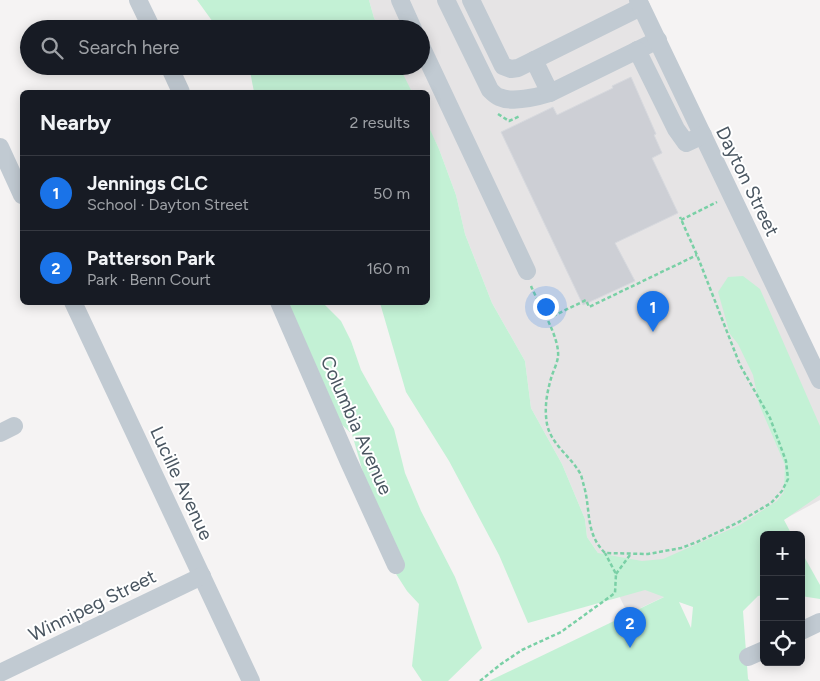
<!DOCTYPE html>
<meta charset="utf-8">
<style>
body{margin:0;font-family:Figtree,sans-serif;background:#20242c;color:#f1f3f6}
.controls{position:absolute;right:15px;bottom:15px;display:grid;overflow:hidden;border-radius:8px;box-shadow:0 2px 12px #0003}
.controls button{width:45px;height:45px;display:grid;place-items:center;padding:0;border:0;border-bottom:1px solid #363941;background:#171b24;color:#f1f3f6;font:25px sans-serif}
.you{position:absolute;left:545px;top:306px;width:18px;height:18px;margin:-12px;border:4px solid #fff;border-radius:50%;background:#1a73e8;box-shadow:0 0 0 8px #1a73e833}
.badge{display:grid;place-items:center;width:32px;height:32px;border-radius:50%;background:#1a73e8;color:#fff;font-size:16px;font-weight:700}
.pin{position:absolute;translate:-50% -41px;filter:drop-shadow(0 1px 2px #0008)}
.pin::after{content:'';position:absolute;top:26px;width:18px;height:15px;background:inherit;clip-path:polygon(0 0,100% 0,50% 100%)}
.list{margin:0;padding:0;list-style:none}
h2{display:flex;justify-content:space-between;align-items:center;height:65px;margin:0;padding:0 20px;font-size:21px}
h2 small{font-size:16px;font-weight:400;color:#9ea1a6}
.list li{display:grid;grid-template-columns:32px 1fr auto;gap:15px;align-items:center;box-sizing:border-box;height:75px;padding:0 20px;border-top:1px solid #363941}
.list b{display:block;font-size:19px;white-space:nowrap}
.list p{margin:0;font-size:16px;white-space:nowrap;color:#9ea1a6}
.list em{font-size:16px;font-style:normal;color:#9ea1a6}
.icon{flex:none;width:28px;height:28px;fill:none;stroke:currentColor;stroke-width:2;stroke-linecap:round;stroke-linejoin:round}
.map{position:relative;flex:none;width:820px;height:681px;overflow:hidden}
.search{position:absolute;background:#171b24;box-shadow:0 2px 12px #0003;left:20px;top:20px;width:410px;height:55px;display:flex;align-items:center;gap:12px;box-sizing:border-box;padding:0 18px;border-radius:28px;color:#9ea1a6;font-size:19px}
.panel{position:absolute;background:#171b24;box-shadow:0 2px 12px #0003;left:20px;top:90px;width:410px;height:215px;border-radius:8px}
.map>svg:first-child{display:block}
.education{fill:#e6e4e5}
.green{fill:#c3f1d5;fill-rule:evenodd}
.building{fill:#cdcfd5;stroke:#d7d9de}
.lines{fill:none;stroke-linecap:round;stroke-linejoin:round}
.path{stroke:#7ad0a6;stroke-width:2.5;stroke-dasharray:4 2.5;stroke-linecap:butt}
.minor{stroke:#c1cad2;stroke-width:18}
.labels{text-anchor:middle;stroke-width:4;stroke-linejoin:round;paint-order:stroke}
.street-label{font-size:19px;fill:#4a5661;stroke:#fff}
</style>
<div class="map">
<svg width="820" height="681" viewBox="0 0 820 681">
<rect width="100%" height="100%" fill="#f5f3f3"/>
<path class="education" d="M369,0h269l182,381v119l-37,20 -109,72 -46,22 -30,-61 -11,-16 -2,-18 -23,-55 -31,-56 -6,-47 -33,-58 -27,-69 -9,-39 -17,-46 -11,-23v-34h-17l-13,-26h23v-37h-42l-5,-11z"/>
<g class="green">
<path d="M197,0h172l5,18 6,11h-162z"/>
<path d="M249,66h150l13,26h-158z"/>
<path d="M428,125l11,24 17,46 9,39 27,69 33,58 6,47 31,56 23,55 2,18 11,16 44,8 21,-2 77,-34 37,-24 7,-9 1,-27 -26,-61 -6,-29 -15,-31 -8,-10 -12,-42 10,-15 15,-1 17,13 60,137v69l-36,25 8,15h-28v60l-6,1 -15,15 5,68 2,2h-261l175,-84 -19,-7 -117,33 -29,-68 -50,-94 -43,-69 -26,-89 48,-1zM679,602l14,5 -2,21z"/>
<path d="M286,303h37l18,18 10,20 10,29 33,59 11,44 16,38 34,66 27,71 -34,33h-26l-10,-15 7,-62 -12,-13 -18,-28 -37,-129 -12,-11z"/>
<path d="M801,551l19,34v14l-19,-3z"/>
</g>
<path class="building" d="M631,77l25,57 -2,1 8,18 -10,5 26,55 -63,30 20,38 -52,24 -82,-173 52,-25 4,8 56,-27 -1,-2z"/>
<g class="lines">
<g class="path">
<path d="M498,114l11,7 11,-5"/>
<path d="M681,220l36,-18"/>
<path d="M531,286c8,19 29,51 27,71 -1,6 -4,13 -6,18 -5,17 -8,32 -5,49 4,21 25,33 34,51 1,3 2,8 3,11 7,25 1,47 21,67l43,1 33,-6 16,-6 40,-19 34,-20 11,-12 6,-12 -2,-18 -16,-43 -30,-53 -43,-110 -17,-38"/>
<path d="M547,319l39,-19 3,7 108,-52"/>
<path d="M616,574l14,-19"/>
<path d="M480,681l21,-17 21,-14 39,-18 54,-39 1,-19 -11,-21"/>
</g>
<g class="minor">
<path d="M138,0l14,29"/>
<path d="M400,0l13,29"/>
<path d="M446,0l44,90c2,2 6,6 9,7 13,6 38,0 51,-4l108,-53"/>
<path d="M471,0l32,66 8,3 7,-1 123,-61"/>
<path d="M638,0l182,380"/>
<path d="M421,46l106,225"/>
<path d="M637,50l39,79 10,14 17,-8"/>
<path d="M534,60l16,33"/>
<path d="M169,66l12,26"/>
<path d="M0,147l22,48"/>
<path d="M73,302l178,379"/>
<path d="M279,302l69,158 48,105"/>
<path d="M0,433l14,-7"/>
<path d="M801,631l19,-9"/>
<path d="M748,657l16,-7"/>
<path d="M0,673l202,-97"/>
</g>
</g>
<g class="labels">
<g class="street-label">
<text transform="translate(748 181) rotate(64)" y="7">Dayton Street</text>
<text transform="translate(357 425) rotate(66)" y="7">Columbia Avenue</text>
<text transform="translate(182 483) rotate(65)" y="7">Lucille Avenue</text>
<text transform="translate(92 605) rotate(-26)" y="7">Winnipeg Street</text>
</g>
</g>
</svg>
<div class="controls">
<button>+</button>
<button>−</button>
<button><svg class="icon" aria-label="locate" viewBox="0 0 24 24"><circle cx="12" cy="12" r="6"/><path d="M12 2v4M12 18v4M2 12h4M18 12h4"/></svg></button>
</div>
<div class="you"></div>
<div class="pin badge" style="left:653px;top:332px">1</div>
<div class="pin badge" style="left:630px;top:648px">2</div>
<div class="search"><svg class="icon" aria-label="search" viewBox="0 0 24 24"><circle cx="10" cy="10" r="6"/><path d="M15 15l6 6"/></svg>Search here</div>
<section class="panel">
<h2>Nearby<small>2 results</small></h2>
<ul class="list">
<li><span class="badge">1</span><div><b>Jennings CLC</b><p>School · Dayton Street</p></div><em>50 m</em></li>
<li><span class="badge">2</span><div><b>Patterson Park</b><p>Park · Benn Court</p></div><em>160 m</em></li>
</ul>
</section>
</div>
